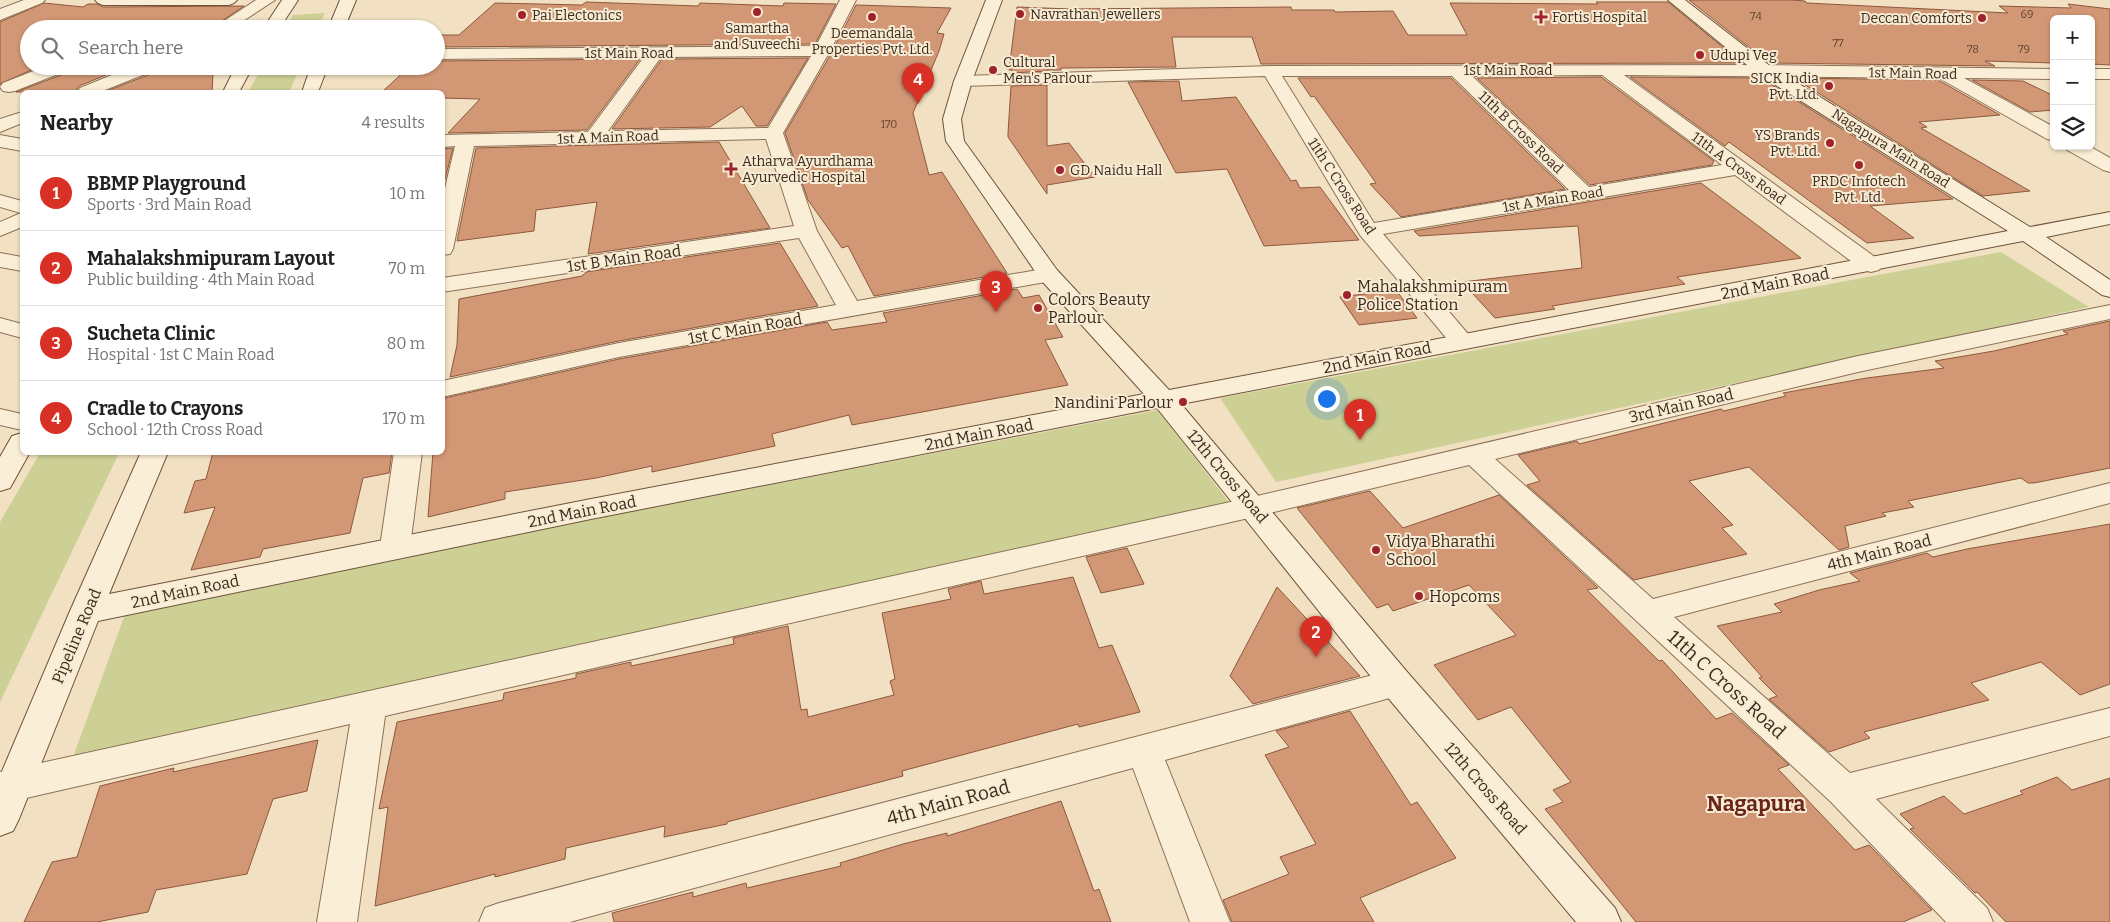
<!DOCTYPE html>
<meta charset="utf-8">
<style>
body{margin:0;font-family:Bitter,serif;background:#f6f6f6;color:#222}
.controls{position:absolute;right:15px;top:15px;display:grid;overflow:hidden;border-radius:8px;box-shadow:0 1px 4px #0004}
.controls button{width:45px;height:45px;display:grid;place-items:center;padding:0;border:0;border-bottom:1px solid #e0e0e0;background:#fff;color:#222;font:25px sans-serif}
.you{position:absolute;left:1326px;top:398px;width:18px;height:18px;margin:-12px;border:4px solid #fff;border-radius:50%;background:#1a73e8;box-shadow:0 0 0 8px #1a73e833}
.badge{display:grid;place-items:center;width:32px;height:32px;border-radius:50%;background:#d93025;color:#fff;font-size:16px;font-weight:700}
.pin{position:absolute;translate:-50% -41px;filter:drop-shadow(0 1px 2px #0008)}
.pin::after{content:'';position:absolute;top:26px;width:18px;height:15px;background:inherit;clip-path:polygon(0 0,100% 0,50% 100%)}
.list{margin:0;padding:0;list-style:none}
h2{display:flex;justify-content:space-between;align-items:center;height:65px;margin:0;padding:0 20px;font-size:21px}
h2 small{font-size:16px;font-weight:400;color:#767676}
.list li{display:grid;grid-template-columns:32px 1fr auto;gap:15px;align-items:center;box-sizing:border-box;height:75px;padding:0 20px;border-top:1px solid #e0e0e0}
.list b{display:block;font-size:19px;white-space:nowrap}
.list p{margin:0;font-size:16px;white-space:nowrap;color:#767676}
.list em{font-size:16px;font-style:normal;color:#767676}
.icon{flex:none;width:28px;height:28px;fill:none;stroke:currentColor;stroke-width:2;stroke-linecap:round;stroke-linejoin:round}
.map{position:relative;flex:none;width:2110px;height:922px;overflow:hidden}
.search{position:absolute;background:#fff;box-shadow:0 1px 4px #0004;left:20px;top:20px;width:425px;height:55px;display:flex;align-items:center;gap:12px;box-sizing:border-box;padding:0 18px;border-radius:28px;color:#767676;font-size:19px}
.panel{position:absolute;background:#fff;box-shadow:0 1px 4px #0004;left:20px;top:90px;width:425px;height:365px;border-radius:8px}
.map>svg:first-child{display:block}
.green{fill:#cdd095}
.building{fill:#d29775;stroke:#8e583c}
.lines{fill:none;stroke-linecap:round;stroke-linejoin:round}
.street-casing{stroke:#8d7158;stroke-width:2}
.secondary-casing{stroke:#6f523b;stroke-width:2}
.street{fill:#fbeed6;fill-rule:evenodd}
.secondary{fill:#fbeed6;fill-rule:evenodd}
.poi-dot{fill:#a0232b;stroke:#f8ebd3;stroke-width:2}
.labels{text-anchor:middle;stroke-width:4;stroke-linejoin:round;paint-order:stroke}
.far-number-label{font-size:11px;fill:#624533}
.far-poi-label{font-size:14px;fill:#3c2a1d;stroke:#f8ebd3;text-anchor:start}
.far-street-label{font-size:14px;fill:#3c2a1d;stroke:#f8ebd3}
.street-label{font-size:16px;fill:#3c2a1d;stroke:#f8ebd3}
.poi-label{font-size:16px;fill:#3c2a1d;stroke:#f8ebd3;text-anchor:start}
.near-street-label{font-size:19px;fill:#3c2a1d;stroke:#f8ebd3}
.near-neighbourhood-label{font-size:21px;font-weight:bold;fill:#6b2619;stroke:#f8ebd3}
</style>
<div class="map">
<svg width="2110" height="922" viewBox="0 0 2110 922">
<rect width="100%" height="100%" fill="#f1e1c2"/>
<g class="green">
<path d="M325,13l-8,16h-32l8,-14z"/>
<path d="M263,66h38l-12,26h-41z"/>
<path d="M2001,252l88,55 -813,175 -56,-84z"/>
<path d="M1158,410l73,95 -1158,252 54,-148z"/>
<path d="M40,453h79l-119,249v-180z"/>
</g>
<g class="building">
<path d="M1689,0h102l14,1 2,2 201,10 -9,-7 72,2 -3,-4 42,5v56l-19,-1v-45h-37v44l-69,-2 10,5 -226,-3z"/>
<path d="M586,2l112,4 2,-3 83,3 1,-3 52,1 -21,40 -379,3v-12h23l36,-32 87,2z"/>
<path d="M1596,2h72l74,61 -481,1 -9,-27h-80l4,30 -115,1v2h-14v1l-35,2v-3h-3l8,-63 54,2 220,-2 1,3h42l1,2 58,-1 15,24h59l-17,-32 148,1z"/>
<path d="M44,3l39,4 5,-3h9l6,3 141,-1 -34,23h-181v37h11l-40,18v-62z"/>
<path d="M856,5l95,3 -14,25 7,1 -5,17 -26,62 16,62 13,-3 65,101 -133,23 -26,-50 -6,2 -34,-48 -23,-67 47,-81z"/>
<path d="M808,58l-41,68h-11l-14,-20 -32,21 -98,2 50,-70z"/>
<path d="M640,59l-53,71 -139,3 32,-34 -38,-1v-6h-60l28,-26h26v-5z"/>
<path d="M72,66h56l-49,20 -4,6h-59l53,-20z"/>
<path d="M159,66h29l-6,4 31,4 -1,18h-108l52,-20z"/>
<path d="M1601,77l113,84 -2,4 -122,20 -113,-107z"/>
<path d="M1630,77l131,1 192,121 -83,7 44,32 -47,5 -138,-101 -4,4z"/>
<path d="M1298,78h153l114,111 -164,28 -31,-33 6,-1 -62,-87 -3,1z"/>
<path d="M1794,78l144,2 62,35 -81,7 8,5 -6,1 109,63 -47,5z"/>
<path d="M1972,80l51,1 31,15v14l-24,2z"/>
<path d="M1179,81l3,20 54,-4 55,84 5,-1 4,8 20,-1 39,53 -95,6 -37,-77 -51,4 -48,-91z"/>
<path d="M1047,85v61l22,-3 26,34 -48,8v9l-39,-57v-4l3,-47z"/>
<path d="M719,142l51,86 -182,26 9,-52 -61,8 -2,21 -77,10 19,-93z"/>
<path d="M453,148l-11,43v-42z"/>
<path d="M1701,183l100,75 -124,19 8,7 -133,22 3,3 -60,9 -33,-36 120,-14 -4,-42 -159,10 -5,-5z"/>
<path d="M780,243l38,63 -199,35 -169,36 7,-32 2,-46 123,-23 4,-4z"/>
<path d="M1017,289l6,9 16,-3 24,42 -18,3 23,45 -216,40 -3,-10 -77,19 3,12 -123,26v-6l-56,12 -91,14v7l-77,18 5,-65h9v-42l3,-12 174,-39 208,-37 5,8 55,-8 -4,-9z"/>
<path d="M1396,290l21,28 -58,7 -19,-28z"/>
<path d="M2110,321v147l-76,15h-6l-7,-5 -113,23 6,6 -32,6 4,3 -41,10 4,21 -10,3 -90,-83 -60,14 44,44 -11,3 25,26 -113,26 -107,-95 13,-4 -22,-26 59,-14 2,3 142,-35 3,2 62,-15 -3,-3 84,-15 77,-10 -9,-7 59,-10 74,-17 -5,-3z"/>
<path d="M213,452h179l-3,21 -26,5 -13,55 -87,16 -3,8 -69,13 24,-63 -31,6 11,-32 11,-2z"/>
<path d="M1370,491l33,37 96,-33 99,93 -11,2 72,71 3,-1 54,59 16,-6 57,52 -11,4 77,81 14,-5 63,65 -29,12h-267l-91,-113 18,-7 -10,-12 18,-8 -60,-75 -33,13 -44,-55 82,-30 -47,-50 -76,26 -5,-7 -11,4 -80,-100z"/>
<path d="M2110,524v160l-30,11 -39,-33 -70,21 18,17 -125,32 6,6 -41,14 -60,-53 8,-3 -18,-18 3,-1 -45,-51 65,-14 -8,-8 45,-14 41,-9 -10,-8 77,-20 6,4 34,-8z"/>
<path d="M1127,548l17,36 -43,9 -15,-36z"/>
<path d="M1073,577l26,71 13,-3 28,67 -61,15 -1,-3 -176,47 1,5 -176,46v2l-63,13 1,-11 -99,22 -1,11 -70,18v-3l-120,32 13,-99 -9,2 18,-87 106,-22 1,-7 72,-15v-4l55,-12v4l103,-22 -1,-6 55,-12 13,84 6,-1 1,8 86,-22 -4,-14 5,-2 -13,-66 69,-14 -3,-10 33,-8 3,13z"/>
<path d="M1277,587l83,89 -107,28 -23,-28z"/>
<path d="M1350,711l61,94 6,-3 39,56 -96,40 14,24h-142l-9,-22 66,-26 -9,-17 36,-13 -51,-89 24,-8 -13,-16z"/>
<path d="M318,740l-11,51 -34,8 -26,75 -91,16 -8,22 -51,10h-73l28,-60 25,-5 23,-71 74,-18 -1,4z"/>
<path d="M2057,777l15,13 38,-12v144h-104l-29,-30 -2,1 -65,-64 4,-1 -14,-14 44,-18 20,18 59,-20 -3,-3z"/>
<path d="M1061,801l33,90 5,-2 12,33h-497l-2,-9 81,-21v5l53,-14 1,5 94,-22 -1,-3 63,-19 44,-11v3z"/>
</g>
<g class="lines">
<g class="street-casing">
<g id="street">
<path d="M24,0h21l-3,3 -42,17v-11z"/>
<path d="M256,0h19l-44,29h-19z"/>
<path d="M840,0h16l-26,51 -47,82 34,98 40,70 192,-33 8,2 3,5 -3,5 -438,77 -177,40v-16l177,-38 217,-38 -37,-67 -357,54v-14l352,-52 -28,-87 -292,7 -21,103 -3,5 -8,1v-54l13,-55 -13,1v-12l146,-3 56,-75 -208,2v-10l380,-3zM811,56l-43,72 -160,3 53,-74z"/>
<path d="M1764,65l290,4v10l-90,-1 90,49v14l-7,-2 -108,-61 -315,-3 255,185 3,5 -3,5 -8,2 -8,-2 -128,-95 -352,59 91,107 -3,5 -9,2 -9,-2 -93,-111 -95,-159 -302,10 -6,-1 -3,-4 3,-4 6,-1 307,-10zM1602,75l120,90 -133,22 -117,-111zM1282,76h170l117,114 -195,33z"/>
<path d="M46,66h24l-2,4 -53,21 -6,1 -6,-1 -3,-4 3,-4z"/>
<path d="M134,66h23l-2,4 -55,22h-23l3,-4z"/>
<path d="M191,66h58l3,4 -3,4 -6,1 -44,-4 -6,-1z"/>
<rect x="2091" y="69" width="19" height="10"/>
<path d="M22,112v11l-22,9v-13z"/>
<path d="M0,135l22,4v12l-22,-4z"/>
<path d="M2065,146h24l21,12v14l-7,-2 -36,-20z"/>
<path d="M0,195l22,6v26l-22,9v-14l21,-9 -21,-6z"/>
<path d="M0,253l22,4v14l-22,-4z"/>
<path d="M2110,305v14l-252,53 -363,87 158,140 457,-116v20l-436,114 176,156 260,-65v28l-234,63 111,109 6,14h-47l-115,-120 -362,-337 -216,52 -868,199 -28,206h-40l33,-198 -350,80v-32l1253,-275 605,-141z"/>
<path d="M0,318l22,6v14l-22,-6z"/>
<path d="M0,409l22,5v16l-22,-5z"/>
<path d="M394,452h28l-12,95 -4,8 -11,3 -11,-3 -4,-8z"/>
<path d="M1396,669l12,4 5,10 -5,10 -243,67 65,162h-40l-57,-154 -563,154h-91l6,-14 14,-5z"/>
</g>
</g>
<g class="secondary-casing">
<g id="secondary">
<path d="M95,0h142l-3,3 -5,2h-126l-5,-2z"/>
<path d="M282,0h16l-19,29h-16z"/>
<path d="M340,0h16l-12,29h-16z"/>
<path d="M986,0h16l-30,81 -11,38 3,22 93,129 112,120 839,-159 -250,-157 -90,-74h17l85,66 260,161 80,-15v12l-64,13 64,43v17l-8,-2 -79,-54 -842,163 227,269 207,235 6,14h-45l-192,-229 -227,-285 -566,111 -493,102 -79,198 -6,12 -13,5v-60l70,-165 71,-159h27l-59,142 482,-95 553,-105 -103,-114 -95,-139 -3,-22 11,-38z"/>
<path d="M236,66h17l-14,26h-16z"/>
<path d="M311,66h17l-10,26h-16z"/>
<path d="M22,433v19h8l-20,36 -10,3v-34l12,-21z"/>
</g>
</g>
<use href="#street" class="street"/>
<use href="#secondary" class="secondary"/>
</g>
<g class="poi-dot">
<circle cx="757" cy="12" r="5"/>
<circle cx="1020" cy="14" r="5"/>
<circle cx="522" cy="15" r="5"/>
<circle cx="872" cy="17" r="5"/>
<path d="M1538.5 9.5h5v5h5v5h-5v5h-5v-5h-5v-5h5z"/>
<circle cx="1982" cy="18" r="5"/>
<circle cx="1700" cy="55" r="5"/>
<circle cx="993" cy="70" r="5"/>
<circle cx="1829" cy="86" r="5"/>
<circle cx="1830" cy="143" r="5"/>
<circle cx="1859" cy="165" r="5"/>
<path d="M728.5 161.5h5v5h5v5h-5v5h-5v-5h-5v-5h5z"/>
<circle cx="1060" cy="170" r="5"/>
<circle cx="1347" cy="295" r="5"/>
<circle cx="1038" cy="308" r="5"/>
<circle cx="1183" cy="402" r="5"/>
<circle cx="1376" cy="550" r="5"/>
<circle cx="1419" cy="596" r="5"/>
</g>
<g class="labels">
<g class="far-number-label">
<text x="2027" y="18">69</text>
<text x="1756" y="20">74</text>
<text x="1838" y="47">77</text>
<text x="1973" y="53">78</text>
<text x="2024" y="53">79</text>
<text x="889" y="128">170</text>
</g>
<g class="far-poi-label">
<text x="1030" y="19">Navrathan Jewellers</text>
<text x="532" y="20">Pai Electonics</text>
<text x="1552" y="22">Fortis Hospital</text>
<text x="1972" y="23" text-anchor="end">Deccan Comforts</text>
<text x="757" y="33" text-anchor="middle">Samartha<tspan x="757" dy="16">and Suveechi</tspan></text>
<text x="872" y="38" text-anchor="middle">Deemandala<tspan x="872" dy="16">Properties Pvt. Ltd.</tspan></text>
<text x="1710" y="60">Udupi Veg</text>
<text x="1003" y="67">Cultural<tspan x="1003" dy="16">Men's Parlour</tspan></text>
<text x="1819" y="83" text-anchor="end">SICK India<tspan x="1819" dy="16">Pvt. Ltd.</tspan></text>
<text x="1820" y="140" text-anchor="end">YS Brands<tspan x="1820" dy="16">Pvt. Ltd.</tspan></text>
<text x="742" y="166">Atharva Ayurdhama<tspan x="742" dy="16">Ayurvedic Hospital</tspan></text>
<text x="1070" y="175">GD Naidu Hall</text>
<text x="1859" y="186" text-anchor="middle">PRDC Infotech<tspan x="1859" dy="16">Pvt. Ltd.</tspan></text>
</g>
<g class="far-street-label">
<text x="629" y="58">1st Main Road</text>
<text x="1508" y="75">1st Main Road</text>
<text transform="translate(1913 73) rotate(1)" y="5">1st Main Road</text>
<text transform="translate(1521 132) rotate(44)" y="5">11th B Cross Road</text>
<text transform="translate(608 137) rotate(-2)" y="5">1st A Main Road</text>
<text transform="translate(1891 148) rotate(32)" y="5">Nagapura Main Road</text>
<text transform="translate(1739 168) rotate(36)" y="5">11th A Cross Road</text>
<text transform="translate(1342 186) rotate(57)" y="5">11th C Cross Road</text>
<text transform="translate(1553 199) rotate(-9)" y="5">1st A Main Road</text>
</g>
<g class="street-label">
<text transform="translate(624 258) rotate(-8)" y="6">1st B Main Road</text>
<text transform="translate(1775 283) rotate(-11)" y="6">2nd Main Road</text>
<text transform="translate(745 328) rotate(-10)" y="6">1st C Main Road</text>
<text transform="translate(1377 357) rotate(-11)" y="6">2nd Main Road</text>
<text transform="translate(1681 405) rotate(-13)" y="6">3rd Main Road</text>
<text transform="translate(979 434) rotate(-11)" y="6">2nd Main Road</text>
<text transform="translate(1228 476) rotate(50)" y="6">12th Cross Road</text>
<text transform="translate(582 511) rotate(-11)" y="6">2nd Main Road</text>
<text transform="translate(1879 552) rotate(-14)" y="6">4th Main Road</text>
<text transform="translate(185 591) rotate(-12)" y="6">2nd Main Road</text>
<text transform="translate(76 636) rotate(-67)" y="6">Pipeline Road</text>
<text transform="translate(1486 788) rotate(49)" y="6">12th Cross Road</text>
</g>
<g class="poi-label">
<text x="1357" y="292">Mahalakshmipuram<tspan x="1357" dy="18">Police Station</tspan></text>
<text x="1048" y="305">Colors Beauty<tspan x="1048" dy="18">Parlour</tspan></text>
<text x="1173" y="408" text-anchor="end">Nandini Parlour</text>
<text x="1386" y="547">Vidya Bharathi<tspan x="1386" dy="18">School</tspan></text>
<text x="1429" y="602">Hopcoms</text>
</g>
<g class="near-street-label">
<text transform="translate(1727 684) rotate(42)" y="7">11th C Cross Road</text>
<text transform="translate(948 802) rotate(-15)" y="7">4th Main Road</text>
</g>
<g class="near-neighbourhood-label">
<text x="1756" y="811">Nagapura</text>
</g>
</g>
</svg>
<div class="controls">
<button>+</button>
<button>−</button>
<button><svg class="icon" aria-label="layers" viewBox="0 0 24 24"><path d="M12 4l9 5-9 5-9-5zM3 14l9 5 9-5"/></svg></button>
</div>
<div class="you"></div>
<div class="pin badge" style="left:1360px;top:440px">1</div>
<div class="pin badge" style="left:1316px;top:657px">2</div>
<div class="pin badge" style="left:996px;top:312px">3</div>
<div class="pin badge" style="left:918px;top:104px">4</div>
<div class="search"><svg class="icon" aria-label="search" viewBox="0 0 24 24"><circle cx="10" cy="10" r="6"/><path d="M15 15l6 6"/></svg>Search here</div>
<section class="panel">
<h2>Nearby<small>4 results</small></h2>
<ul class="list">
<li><span class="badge">1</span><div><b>BBMP Playground</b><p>Sports · 3rd Main Road</p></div><em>10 m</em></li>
<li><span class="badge">2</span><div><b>Mahalakshmipuram Layout</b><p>Public building · 4th Main Road</p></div><em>70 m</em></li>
<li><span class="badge">3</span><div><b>Sucheta Clinic</b><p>Hospital · 1st C Main Road</p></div><em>80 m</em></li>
<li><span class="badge">4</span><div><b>Cradle to Crayons</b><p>School · 12th Cross Road</p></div><em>170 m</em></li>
</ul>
</section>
</div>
